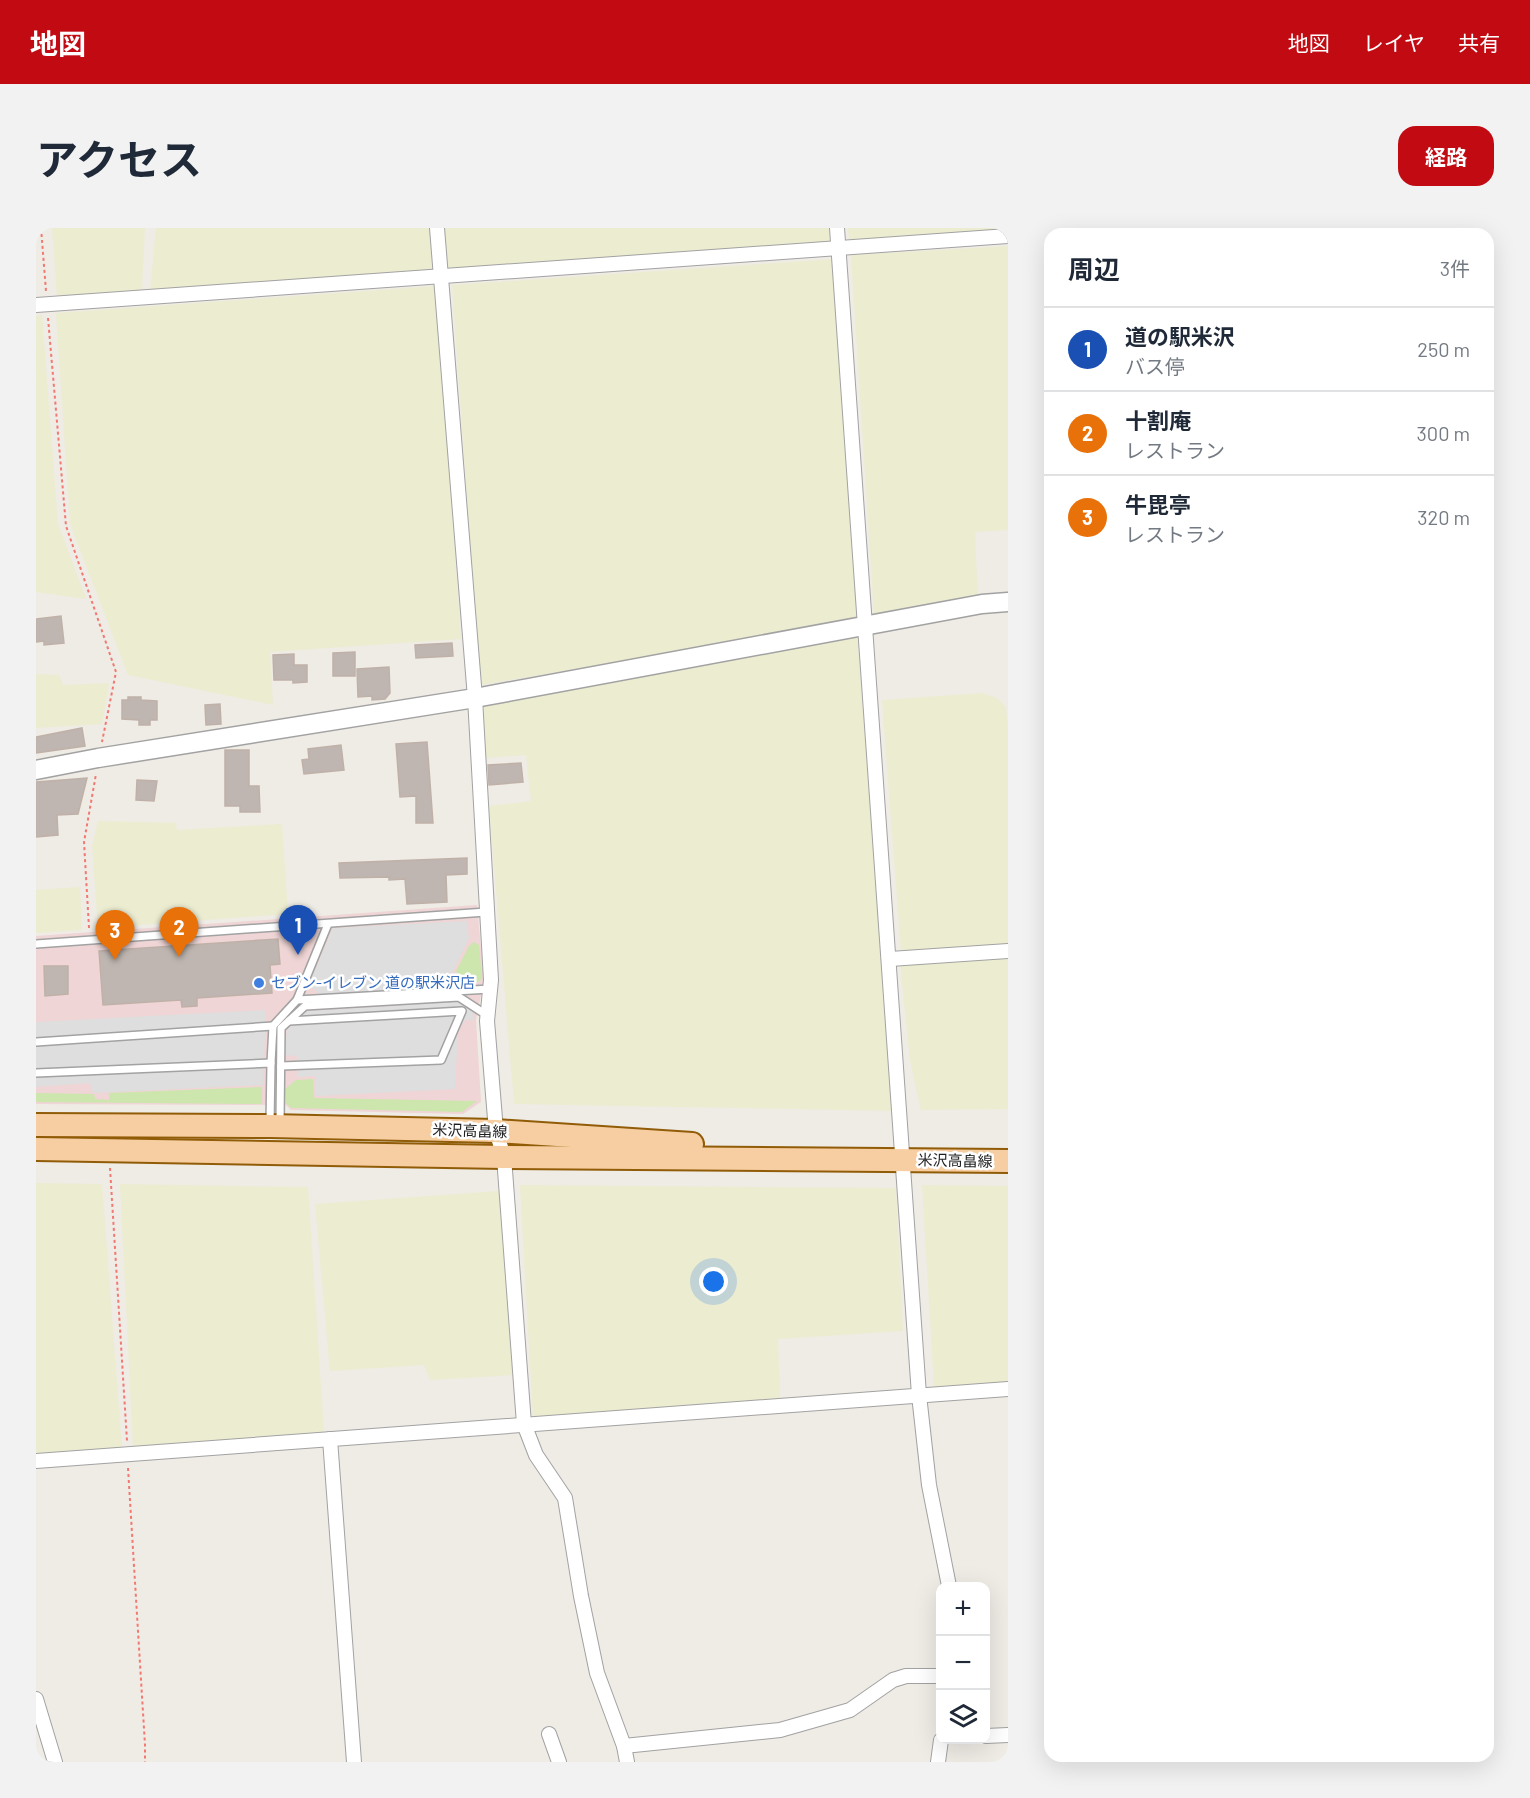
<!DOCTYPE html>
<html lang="ja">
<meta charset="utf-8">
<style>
body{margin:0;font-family:Barlow,"Noto Sans JP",sans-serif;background:#f2f2f3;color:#1f2937}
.controls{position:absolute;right:18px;bottom:18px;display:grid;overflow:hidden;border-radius:12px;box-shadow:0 6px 24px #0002}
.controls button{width:54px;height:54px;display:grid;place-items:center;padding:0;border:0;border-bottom:2px solid #e0e1e3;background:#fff;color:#1f2937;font:30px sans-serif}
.you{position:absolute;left:678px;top:1054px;width:21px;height:21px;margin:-15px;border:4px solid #fff;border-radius:50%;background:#1a73e8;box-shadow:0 0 0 9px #1a73e833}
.badge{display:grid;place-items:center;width:39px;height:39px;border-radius:50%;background:#c20a13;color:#fff;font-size:20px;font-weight:700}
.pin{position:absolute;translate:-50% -50px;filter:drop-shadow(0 2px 3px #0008)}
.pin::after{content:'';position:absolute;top:32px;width:21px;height:18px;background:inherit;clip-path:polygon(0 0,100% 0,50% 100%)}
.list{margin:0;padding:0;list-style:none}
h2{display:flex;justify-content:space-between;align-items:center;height:78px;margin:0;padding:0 24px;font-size:26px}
h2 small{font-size:20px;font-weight:400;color:#747a83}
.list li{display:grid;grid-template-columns:39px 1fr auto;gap:18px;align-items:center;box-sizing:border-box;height:84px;padding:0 24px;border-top:2px solid #e0e1e3}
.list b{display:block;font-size:22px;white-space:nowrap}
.list p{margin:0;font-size:20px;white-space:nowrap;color:#747a83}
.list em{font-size:20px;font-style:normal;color:#747a83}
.icon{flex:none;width:33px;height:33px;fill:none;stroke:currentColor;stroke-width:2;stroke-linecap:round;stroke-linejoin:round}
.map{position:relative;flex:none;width:972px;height:1534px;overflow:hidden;border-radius:18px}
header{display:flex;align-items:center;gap:36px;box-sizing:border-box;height:84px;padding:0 30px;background:#c20a13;color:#fff}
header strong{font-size:28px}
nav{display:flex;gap:33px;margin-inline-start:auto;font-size:21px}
.intro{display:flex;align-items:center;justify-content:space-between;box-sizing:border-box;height:144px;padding:0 36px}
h1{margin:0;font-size:42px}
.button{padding:15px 27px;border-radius:18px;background:#c20a13;color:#fff;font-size:21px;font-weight:700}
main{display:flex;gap:36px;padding:0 36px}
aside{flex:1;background:#fff;border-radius:18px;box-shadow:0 6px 24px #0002}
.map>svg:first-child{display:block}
.commercial{fill:#efd5d5}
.farmland{fill:#ececd1}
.grass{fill:#cce6ad}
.parking{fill:#dedede}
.building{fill:#bfb6b1;stroke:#c0b1a8;stroke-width:1.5}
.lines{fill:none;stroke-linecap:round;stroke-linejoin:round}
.service-casing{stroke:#a2a2a2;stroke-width:10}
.minor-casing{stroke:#a2a2a2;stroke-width:16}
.tertiary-casing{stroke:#a2a2a2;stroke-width:21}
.primary-casing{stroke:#915c07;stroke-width:26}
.path{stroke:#f37871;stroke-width:2;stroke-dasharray:3 3;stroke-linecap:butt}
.service{stroke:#fff;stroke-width:7}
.minor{stroke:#fff;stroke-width:14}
.tertiary{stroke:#fff;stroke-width:18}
.primary{stroke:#f7cea1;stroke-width:22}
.shop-dot{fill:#3f7fe0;stroke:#fff;stroke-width:2}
.labels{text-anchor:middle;stroke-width:5;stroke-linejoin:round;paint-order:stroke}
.shop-label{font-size:15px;fill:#366cbe;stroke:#fff;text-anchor:start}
.street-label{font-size:15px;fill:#1e1e1e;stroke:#fff}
</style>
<header>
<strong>地図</strong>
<nav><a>地図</a><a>レイヤ</a><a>共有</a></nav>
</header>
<div class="intro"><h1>アクセス</h1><a class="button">経路</a></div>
<main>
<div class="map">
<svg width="972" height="1534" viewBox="0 0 972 1534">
<rect width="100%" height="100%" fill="#efebe5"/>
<path class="commercial" d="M441,677l7,75 -8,40 5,82 -18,12 -172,-4 -5,-5 -250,-1v-168z"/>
<g class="farmland">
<path d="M16,0h93l-3,62 -85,7z"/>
<path d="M120,0h277l2,45 -285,19z"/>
<path d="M407,0h390l1,16 -387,25z"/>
<path d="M812,0h160v3l-159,10z"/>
<path d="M972,18v284l-33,2 3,67 -104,15 -23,-359z"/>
<path d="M799,31l25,362 -380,64 -28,-400z"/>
<path d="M400,58l25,353 -191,13 3,53 -145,-30 -58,-151 -14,-211z"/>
<path d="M6,87l16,209 28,75 -50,-7v-276z"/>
<path d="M821,406l37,477 -380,-7 -25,-298 42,-5 -5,-46 -41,3 -3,-52z"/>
<path d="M0,446l23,1 4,10 46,-2 -7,41 -66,4z"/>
<path d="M946,465l15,5 9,9 2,20v219l-107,7 -19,-253z"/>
<path d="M62,593l78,2 1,7 105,-6 6,90 -190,14 -6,-82z"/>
<path d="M44,659l2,43 -46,3v-43z"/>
<path d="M972,728v153l-87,1 -11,-49 -10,-98z"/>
<path d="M0,955l66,1 20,265 -86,5z"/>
<path d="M84,956l188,3 16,245 -191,16z"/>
<path d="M484,957l376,3 7,143 -125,8 2,61 -247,18z"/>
<path d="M886,957l86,1v196l-74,5z"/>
<path d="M463,963l14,184 -83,5 -6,-15 -94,6 -15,-167z"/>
</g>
<g class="grass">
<path d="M438,714l5,3 3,34c-7,6 -15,8 -22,1l-4,-9 13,-25z"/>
<path d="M277,851l1,19 163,3 -15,11 -171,-4 -5,-5 -1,-14 11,-9z"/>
<path d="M226,859v17l-226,-2v-9l58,1 1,5 14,1v-7z"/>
</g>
<g class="parking">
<path d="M431,693l2,17 -23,48 -127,8 -10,-10 24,-56z"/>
<path d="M421,774l11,3 5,7 1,8h-8l-8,9 -3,60 -139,7v-20l-18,1 -1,-21 -13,-1 3,-25 19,-19z"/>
<path d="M230,782l-3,75 -170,8 -3,-10 -54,4v-65z"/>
</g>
<g class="building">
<path d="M25,388l3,27 -20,2v-4l-8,1v-23z"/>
<path d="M416,415l1,13 -37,2 -1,-13z"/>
<path d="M319,424v24h-22v-23z"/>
<path d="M258,426v11h13v17l-14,1v-3h-19l-1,-25z"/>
<path d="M353,439l1,26 -5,6 -13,1v-4l-14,1 -1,-28z"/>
<path d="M92,469h13v3l16,1v19h-7v5h-11v-5l-17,-1v-19h6z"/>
<path d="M184,476l1,20 -15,1 -1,-20z"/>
<path d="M46,500l3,18 -49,7v-16z"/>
<path d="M391,514l6,81h-17v-27l-16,1 -4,-53z"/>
<path d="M305,517l3,25 -40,4 -2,-14 7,-1 -1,-10z"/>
<path d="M189,522h24v36h10l1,26h-20v-6h-15z"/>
<path d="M485,535l2,19 -34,3 -1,-20z"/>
<path d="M51,550l-9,36 -21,1 1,20 -22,2v-55z"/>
<path d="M101,552l20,1 -3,20 -18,-1z"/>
<path d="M431,630v16l-21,1 1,27 -40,2 -2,-25 -16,1v-3l-49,1 -1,-15z"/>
<path d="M242,711l2,25 -10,1 2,28 -75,5v8l-15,1 -1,-7 -78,5 -4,-54z"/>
<path d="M8,738h24v28l-23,2z"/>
</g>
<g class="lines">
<g class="service-casing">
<g id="service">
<path d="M0,716l450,-32"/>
<path d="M261,772l31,-76"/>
<path d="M0,814l237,-16"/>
<path d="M235,835l2,-37 24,-26 193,-11"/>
<path d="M245,838l160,-6 21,-49 -173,10"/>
<path d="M0,845l235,-10 -1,61"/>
<path d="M244,895l1,-95 24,-22 154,-9 29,19"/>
</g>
</g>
<g class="minor-casing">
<g id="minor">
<path d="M401,0l38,470 16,282 -4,41 9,110 8,26 20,267 12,31 29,43 16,98 16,77 27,73 3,16"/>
<path d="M801,0l82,1167 10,90 20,101"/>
<path d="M0,77l972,-69"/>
<path d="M854,731l118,-8"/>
<path d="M294,1211l24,323"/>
<path d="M0,1233l972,-72"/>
<path d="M0,1471l19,63"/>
<path d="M513,1506l10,28"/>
<path d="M950,1508l22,-1"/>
<path d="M588,1518l156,-16 70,-20 43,-30 13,-4h34"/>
<path d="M902,1534l3,-22"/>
</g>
</g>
<g class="tertiary-casing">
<path id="tertiary" d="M0,542l62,-12 377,-60 507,-94 26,-2"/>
</g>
<g class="primary-casing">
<g id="primary">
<path d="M0,897l234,1 226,5 196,13"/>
<path d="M0,921l468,8 504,4"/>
</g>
</g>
<g class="path">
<path d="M5,0l5,63"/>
<path d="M12,90l18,208 50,146 -14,70"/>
<path d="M53,700l-5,-86 12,-68"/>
<path d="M74,940l17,273"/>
<path d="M92,1240l17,277v17"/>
</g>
<use href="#service" class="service"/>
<use href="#minor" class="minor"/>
<use href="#tertiary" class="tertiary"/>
<use href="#primary" class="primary"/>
</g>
<circle class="shop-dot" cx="223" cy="755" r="6"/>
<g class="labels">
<g class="shop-label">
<text x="235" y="760">セブン-イレブン 道の駅米沢店</text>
</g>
<g class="street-label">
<text transform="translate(434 903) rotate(2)" y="5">米沢高畠線</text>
<text transform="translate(919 933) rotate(1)" y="5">米沢高畠線</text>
</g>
</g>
</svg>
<div class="controls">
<button>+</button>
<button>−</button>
<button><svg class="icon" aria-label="layers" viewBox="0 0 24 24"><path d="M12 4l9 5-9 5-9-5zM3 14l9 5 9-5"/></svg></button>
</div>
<div class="you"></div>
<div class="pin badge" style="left:262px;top:727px;background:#1a4fb4">1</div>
<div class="pin badge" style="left:143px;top:729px;background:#e8710a">2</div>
<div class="pin badge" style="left:79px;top:732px;background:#e8710a">3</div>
</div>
<aside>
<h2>周辺<small>3件</small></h2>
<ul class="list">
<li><span class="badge" style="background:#1a4fb4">1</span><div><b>道の駅米沢</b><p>バス停</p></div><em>250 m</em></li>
<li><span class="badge" style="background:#e8710a">2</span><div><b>十割庵</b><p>レストラン</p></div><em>300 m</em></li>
<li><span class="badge" style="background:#e8710a">3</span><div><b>牛毘亭</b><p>レストラン</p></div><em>320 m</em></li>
</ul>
</aside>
</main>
